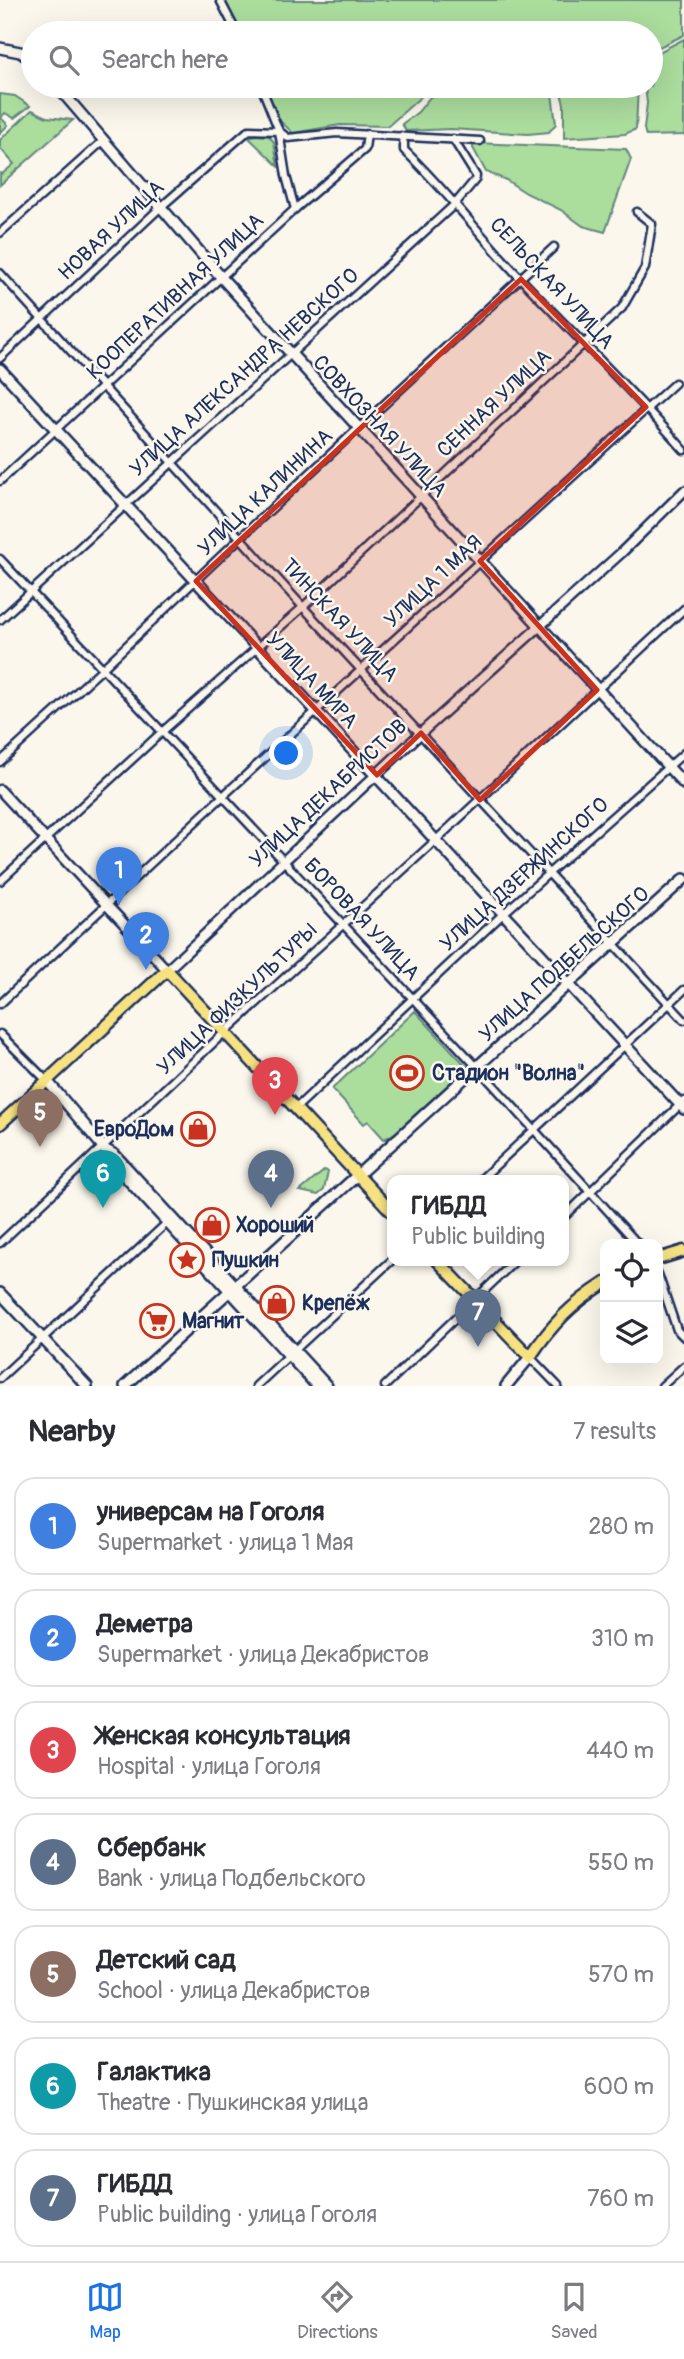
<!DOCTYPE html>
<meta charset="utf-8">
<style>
body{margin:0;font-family:Pangolin,sans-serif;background:#f2f2f3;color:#2b2b33}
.controls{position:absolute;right:21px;bottom:21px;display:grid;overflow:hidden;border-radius:14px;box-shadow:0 7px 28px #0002}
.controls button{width:63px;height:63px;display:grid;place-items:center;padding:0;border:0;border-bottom:2px solid #e1e1e2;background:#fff;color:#2b2b33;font:35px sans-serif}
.you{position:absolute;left:287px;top:754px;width:24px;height:24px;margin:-18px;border:5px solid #fff;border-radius:50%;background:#1a73e8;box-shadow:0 0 0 10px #1a73e833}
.badge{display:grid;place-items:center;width:46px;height:46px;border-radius:50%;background:#1a73e8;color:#fff;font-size:23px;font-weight:700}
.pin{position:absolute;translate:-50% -58px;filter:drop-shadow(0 2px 4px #0008)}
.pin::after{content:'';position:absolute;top:37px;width:24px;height:21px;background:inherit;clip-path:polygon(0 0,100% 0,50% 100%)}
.popup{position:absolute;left:387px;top:1175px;width:182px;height:91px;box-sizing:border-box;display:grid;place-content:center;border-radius:14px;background:#fff;filter:drop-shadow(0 2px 5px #0005);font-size:23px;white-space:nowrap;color:#7c7c81}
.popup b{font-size:26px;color:#2b2b33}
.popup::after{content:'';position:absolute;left:50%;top:100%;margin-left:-14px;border:14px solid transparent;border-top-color:#fff}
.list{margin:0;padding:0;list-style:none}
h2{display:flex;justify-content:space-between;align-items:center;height:91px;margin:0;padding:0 28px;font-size:30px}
h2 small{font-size:23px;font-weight:400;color:#7c7c81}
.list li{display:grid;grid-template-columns:46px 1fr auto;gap:21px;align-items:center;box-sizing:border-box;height:98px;margin:0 14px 14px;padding:0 14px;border:2px solid #e1e1e2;border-radius:21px}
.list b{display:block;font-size:26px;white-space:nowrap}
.list p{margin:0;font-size:23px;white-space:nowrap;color:#7c7c81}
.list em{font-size:23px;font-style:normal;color:#7c7c81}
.icon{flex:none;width:38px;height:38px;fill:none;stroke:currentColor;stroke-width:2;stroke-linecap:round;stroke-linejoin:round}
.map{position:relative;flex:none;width:684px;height:1386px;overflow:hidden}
.search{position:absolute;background:#fff;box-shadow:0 7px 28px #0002;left:21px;right:21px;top:21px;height:77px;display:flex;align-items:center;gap:18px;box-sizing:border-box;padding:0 24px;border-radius:38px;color:#7c7c81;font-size:26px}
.sheet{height:875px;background:#fff}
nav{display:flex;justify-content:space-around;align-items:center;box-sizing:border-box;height:98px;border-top:2px solid #e1e1e2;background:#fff;font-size:19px;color:#7c7c81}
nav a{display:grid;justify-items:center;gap:4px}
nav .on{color:#1a73e8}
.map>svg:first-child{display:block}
.green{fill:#abdd9d;stroke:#63867e;stroke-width:2}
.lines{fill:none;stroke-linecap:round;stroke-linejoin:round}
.minor-casing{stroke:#1b2f5e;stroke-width:11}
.tertiary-casing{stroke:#1b2f5e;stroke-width:13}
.secondary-casing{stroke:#1b2f5e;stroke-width:14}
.primary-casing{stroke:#1b2f5e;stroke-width:15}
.minor{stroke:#fbf7ec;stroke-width:6}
.tertiary{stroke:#fbf7ec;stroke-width:8}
.secondary{stroke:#fbf7ec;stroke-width:9}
.primary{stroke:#f7e281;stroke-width:10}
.marked{fill:#c8321e;fill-opacity:0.2;stroke:#c8321e;stroke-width:5;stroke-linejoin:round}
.labels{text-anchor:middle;stroke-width:5;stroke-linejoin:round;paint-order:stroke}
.street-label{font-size:21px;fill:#1b2f5e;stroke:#fbf7ec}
.poi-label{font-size:21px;font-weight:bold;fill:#1b2f5e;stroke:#fbf7ec;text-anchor:start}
</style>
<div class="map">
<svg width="684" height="1386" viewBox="0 0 684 1386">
<rect width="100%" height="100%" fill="#fbf7ec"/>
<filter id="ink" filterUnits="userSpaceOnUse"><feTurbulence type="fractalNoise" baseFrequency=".0143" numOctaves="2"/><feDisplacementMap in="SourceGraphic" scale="14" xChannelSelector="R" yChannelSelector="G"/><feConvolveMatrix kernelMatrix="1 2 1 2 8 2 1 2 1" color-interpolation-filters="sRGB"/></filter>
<g filter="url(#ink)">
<g class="green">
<path d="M216,0h468v35l-33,16v-18h-417z"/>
<path d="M684,39v96l-38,1 -2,-7 3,-26 -2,-17h6v-30z"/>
<path d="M262,86h171l-45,40 -48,-1 -47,8 -12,-11z"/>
<path d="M452,86h99l5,38 -7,8 -21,2 -77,-5 -45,2 -4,-7 16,-12 12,-15z"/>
<path d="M559,86h79l-2,43 -11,5 -61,4v-34z"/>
<path d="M0,94l15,2 15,10 -16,12 -9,-5 -4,5 7,7 -8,8z"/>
<path d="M32,110l15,7 26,3 -73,65v-12l2,1 12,-10 -14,-16v-8z"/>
<path d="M255,135l14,1 5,6 4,24 -29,-28z"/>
<path d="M473,143l153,6 5,10 -26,73 -22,-6 -22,-16 -35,-17 -20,-13 -20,-8 -13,-24z"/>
<path d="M415,1011l54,58c-23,22 -58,58 -85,70l-16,-18 -4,3 -32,-35z"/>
<path d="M325,1170l3,2 -4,18 -6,5 -18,-4z"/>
</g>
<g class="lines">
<g class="minor-casing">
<g id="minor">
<path d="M220,0l17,33"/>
<path d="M261,86l18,45 7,45 9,33"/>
<path d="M401,136l3,7v7c43,41 78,88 118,130 54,57 111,111 162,170"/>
<path d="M0,233l104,-93"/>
<path d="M0,273l303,334 381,413"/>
<path d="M0,358l162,-152 87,-76 30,1 9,7 49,-5 143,8"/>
<path d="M0,481l295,-272 70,-60 2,-15"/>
<path d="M0,559l477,508 161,177"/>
<path d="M0,620l455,-416 20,-24 1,-4 -23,-37"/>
<path d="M0,762l102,-93 139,-132 313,-290"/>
<path d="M0,881l163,-150 140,-124 319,-299 23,-40 7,-44 -15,-12"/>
<path d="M0,1004l223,-208 452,-413"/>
<path d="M0,1034l48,48"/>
<path d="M296,1108l208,-195 180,-160"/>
<path d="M479,1181l205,-191"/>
<path d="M564,1217l120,-116"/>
<path d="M0,1243l225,-211 210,-191 249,-232"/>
<path d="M658,1274l19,56 7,7"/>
<path d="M530,1357l28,29"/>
<path d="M0,1378l169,-157"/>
<path d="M256,1386l136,-126"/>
<path d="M385,1386l130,-125"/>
<path d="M662,1386l22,-20"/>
</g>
</g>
<g class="tertiary-casing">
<path id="tertiary" d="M0,790l167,180 254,-237 200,-180 63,-62"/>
</g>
<g class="secondary-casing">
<g id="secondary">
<path d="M0,48l20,4 13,8"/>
<path d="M57,86l164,191 463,507"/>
<path d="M0,369l684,740"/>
<path d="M48,1082l56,66 6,12 207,226"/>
<path d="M106,1150l9,5 212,231"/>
<path d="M0,1293l87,93"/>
<path d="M125,1386l559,-507"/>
<path d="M506,1386l24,-29"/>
</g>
</g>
<g class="primary-casing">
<g id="primary">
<path d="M0,1124l167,-154 225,242"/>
<path d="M658,1259l26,-8"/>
<path d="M438,1261l92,96c22,-33 42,-53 75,-74"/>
</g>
</g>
<use href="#minor" class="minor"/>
<use href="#tertiary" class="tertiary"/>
<use href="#secondary" class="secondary"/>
<use href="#primary" class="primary"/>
</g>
</g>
<path class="marked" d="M521,279l125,128 -166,154 117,129 -117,110 -59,-67 -44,42 -181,-194z"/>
<defs>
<g id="stadium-ring" transform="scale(1.75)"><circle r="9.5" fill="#fbf7ec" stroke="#c8321e" stroke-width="1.5"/><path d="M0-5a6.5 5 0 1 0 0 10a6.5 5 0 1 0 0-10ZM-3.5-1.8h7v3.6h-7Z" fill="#c8321e"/></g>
<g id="shop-ring" transform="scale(1.75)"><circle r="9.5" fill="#fbf7ec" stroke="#c8321e" stroke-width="1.5"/><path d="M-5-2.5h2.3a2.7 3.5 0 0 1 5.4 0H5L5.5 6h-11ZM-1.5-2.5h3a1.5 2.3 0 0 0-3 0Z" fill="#c8321e"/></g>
<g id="sight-ring" transform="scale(1.75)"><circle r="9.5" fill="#fbf7ec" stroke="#c8321e" stroke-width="1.5"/><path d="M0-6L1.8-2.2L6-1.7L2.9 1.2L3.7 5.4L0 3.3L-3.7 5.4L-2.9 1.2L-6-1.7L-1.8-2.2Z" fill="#c8321e"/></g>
<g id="supermarket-ring" transform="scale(1.75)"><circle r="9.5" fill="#fbf7ec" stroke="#c8321e" stroke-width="1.5"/><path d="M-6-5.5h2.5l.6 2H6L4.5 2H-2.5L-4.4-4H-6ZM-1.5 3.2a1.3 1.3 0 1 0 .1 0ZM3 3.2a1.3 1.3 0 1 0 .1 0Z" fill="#c8321e"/></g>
</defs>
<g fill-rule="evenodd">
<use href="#stadium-ring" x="407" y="1073"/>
<use href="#shop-ring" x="198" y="1129"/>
<use href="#shop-ring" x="212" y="1225"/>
<use href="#sight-ring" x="187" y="1260"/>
<use href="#shop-ring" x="277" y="1303"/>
<use href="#supermarket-ring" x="157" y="1321"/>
</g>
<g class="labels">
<g class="street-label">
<text transform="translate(111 230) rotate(-43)" y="7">НОВАЯ УЛИЦА</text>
<text transform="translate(552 283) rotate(47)" y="7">СЕЛЬСКАЯ УЛИЦА</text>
<text transform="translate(175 296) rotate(-43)" y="7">КООПЕРАТИВНАЯ УЛИЦА</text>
<text transform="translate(244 372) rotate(-42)" y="7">УЛИЦА АЛЕКСАНДРА НЕВСКОГО</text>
<text transform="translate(494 403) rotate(-43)" y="7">СЕННАЯ УЛИЦА</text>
<text transform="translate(380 426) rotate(47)" y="7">СОВХОЗНАЯ УЛИЦА</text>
<text transform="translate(265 492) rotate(-43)" y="7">УЛИЦА КАЛИНИНА</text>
<text transform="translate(433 581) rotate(-43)" y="7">УЛИЦА 1 МАЯ</text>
<text transform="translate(340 620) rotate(47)" y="7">ТИНСКАЯ УЛИЦА</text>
<text transform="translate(312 680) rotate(47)" y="7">УЛИЦА МИРА</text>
<text transform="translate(328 793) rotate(-43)" y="7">УЛИЦА ДЕКАБРИСТОВ</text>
<text transform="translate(524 874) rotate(-42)" y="7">УЛИЦА ДЗЕРЖИНСКОГО</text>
<text transform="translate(362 919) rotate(47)" y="7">БОРОВАЯ УЛИЦА</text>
<text transform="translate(564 964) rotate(-42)" y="7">УЛИЦА ПОДБЕЛЬСКОГО</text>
<text transform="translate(237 999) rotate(-43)" y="7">УЛИЦА ФИЗКУЛЬТУРЫ</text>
</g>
<g class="poi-label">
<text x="432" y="1080">Стадион "Волна"</text>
<text x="174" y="1136" text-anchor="end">ЕвроДом</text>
<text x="236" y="1232">Хороший</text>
<text x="212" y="1267">Пушкин</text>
<text x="302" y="1310">Крепёж</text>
<text x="182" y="1328">Магнит</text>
</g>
</g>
</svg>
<div class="controls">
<button><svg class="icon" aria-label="locate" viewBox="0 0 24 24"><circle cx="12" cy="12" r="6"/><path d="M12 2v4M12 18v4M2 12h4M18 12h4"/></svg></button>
<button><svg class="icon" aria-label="layers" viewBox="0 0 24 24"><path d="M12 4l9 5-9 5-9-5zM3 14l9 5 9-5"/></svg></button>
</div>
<div class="you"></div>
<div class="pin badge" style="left:119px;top:905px;background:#3f7fe0">1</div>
<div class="pin badge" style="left:146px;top:970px;background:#3f7fe0">2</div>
<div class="pin badge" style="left:275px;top:1115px;background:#e0444e">3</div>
<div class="pin badge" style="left:271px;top:1208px;background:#5c6f8a">4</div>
<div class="pin badge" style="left:40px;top:1147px;background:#8d6e63">5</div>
<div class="pin badge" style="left:103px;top:1208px;background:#0f9aa8">6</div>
<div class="pin badge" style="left:478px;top:1347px;background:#5c6f8a">7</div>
<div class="popup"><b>ГИБДД</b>Public building</div>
<div class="search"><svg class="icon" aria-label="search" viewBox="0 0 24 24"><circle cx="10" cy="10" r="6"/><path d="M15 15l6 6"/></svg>Search here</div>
</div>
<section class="sheet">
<h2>Nearby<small>7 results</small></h2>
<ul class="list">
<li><span class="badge" style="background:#3f7fe0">1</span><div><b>универсам на Гоголя</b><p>Supermarket · улица 1 Мая</p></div><em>280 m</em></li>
<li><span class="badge" style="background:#3f7fe0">2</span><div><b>Деметра</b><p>Supermarket · улица Декабристов</p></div><em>310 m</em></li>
<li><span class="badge" style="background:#e0444e">3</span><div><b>Женская консультация</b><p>Hospital · улица Гоголя</p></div><em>440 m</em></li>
<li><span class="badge" style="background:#5c6f8a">4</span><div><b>Сбербанк</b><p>Bank · улица Подбельского</p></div><em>550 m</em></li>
<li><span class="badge" style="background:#8d6e63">5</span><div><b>Детский сад</b><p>School · улица Декабристов</p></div><em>570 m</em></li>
<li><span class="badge" style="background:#0f9aa8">6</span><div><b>Галактика</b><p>Theatre · Пушкинская улица</p></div><em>600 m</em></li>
<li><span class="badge" style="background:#5c6f8a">7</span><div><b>ГИБДД</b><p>Public building · улица Гоголя</p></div><em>760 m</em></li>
</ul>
</section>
<nav>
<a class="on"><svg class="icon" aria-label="map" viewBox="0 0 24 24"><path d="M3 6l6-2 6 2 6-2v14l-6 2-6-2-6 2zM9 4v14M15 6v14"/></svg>Map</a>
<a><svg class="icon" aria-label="directions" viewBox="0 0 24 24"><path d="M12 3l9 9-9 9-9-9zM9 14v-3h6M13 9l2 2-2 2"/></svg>Directions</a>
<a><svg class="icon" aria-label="saved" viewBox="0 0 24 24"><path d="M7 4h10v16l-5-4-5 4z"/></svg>Saved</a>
</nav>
